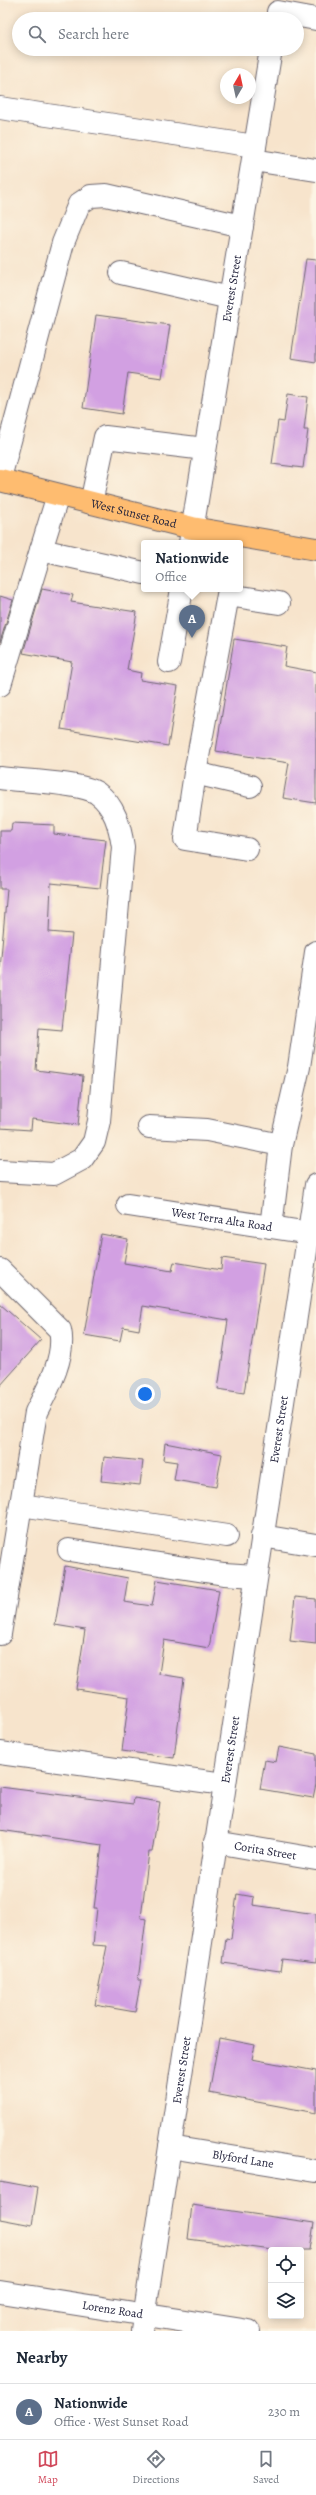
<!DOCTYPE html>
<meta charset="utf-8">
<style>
body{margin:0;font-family:Alegreya,serif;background:#f2f2f3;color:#1f2937}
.controls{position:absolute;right:12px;bottom:12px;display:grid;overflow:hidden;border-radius:4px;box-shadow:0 2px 10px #0003}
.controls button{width:36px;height:36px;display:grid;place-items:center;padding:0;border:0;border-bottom:1px solid #e0e1e3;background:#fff;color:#1f2937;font:20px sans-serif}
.compass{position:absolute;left:220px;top:68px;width:36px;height:36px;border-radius:50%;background:#fff;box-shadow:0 2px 10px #0003;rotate:9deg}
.you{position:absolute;left:145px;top:1394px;width:14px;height:14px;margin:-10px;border:3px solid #fff;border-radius:50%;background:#1a73e8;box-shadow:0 0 0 6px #1a73e833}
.badge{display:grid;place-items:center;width:26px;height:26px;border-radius:50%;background:#d1495b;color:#fff;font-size:13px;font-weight:700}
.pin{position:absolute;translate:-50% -33px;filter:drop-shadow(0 1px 2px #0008)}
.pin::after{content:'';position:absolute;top:21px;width:14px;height:12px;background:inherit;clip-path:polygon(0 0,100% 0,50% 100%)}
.popup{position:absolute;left:141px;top:540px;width:102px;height:52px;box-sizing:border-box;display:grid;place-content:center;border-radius:4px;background:#fff;filter:drop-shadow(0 1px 3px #0005);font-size:13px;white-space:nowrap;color:#747a83}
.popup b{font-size:15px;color:#1f2937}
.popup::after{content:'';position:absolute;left:50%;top:100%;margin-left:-8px;border:8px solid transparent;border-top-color:#fff}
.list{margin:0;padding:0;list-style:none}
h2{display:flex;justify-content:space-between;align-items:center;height:52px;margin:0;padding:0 16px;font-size:17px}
h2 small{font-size:13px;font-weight:400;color:#747a83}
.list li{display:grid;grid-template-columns:26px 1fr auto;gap:12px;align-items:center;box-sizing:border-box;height:56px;padding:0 16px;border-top:1px solid #e0e1e3}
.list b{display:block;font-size:15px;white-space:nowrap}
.list p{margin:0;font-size:13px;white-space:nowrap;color:#747a83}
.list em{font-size:13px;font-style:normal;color:#747a83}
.icon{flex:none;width:22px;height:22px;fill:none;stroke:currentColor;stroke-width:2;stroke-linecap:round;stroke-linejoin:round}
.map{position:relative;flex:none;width:316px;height:2331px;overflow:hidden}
.search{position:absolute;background:#fff;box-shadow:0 2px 10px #0003;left:12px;right:12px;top:12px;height:44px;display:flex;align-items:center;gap:10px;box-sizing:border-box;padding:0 14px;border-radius:22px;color:#747a83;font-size:15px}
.sheet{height:108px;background:#fff}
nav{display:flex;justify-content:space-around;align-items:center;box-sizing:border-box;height:56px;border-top:1px solid #e0e1e3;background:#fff;font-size:11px;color:#747a83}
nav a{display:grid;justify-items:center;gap:2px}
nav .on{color:#d1495b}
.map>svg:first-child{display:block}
.building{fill:#d2a0e2}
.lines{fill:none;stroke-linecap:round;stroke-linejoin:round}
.minor-casing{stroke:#6d666e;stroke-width:24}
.major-casing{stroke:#6d666e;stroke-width:24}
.minor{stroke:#fff;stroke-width:22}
.major{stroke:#febc70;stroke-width:22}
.labels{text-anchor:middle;stroke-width:3.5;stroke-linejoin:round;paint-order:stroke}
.street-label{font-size:12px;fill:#22223b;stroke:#fcf5e5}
</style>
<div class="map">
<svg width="316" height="2331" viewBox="0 0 316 2331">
<rect width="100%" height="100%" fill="#fcf5e5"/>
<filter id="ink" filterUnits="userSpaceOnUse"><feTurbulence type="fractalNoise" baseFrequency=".025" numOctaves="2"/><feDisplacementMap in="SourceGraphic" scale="8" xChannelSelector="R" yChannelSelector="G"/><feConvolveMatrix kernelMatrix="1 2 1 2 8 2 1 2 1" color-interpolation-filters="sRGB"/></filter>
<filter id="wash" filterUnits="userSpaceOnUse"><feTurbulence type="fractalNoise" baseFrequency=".012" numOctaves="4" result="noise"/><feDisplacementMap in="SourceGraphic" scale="16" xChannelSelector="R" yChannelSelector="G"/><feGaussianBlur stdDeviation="0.9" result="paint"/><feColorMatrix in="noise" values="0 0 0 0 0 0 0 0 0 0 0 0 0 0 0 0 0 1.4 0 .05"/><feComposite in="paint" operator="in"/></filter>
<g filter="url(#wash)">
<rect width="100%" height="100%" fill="#f7e4cc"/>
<g id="blocks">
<g class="building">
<path d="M306,259l10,1v102l-25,-4z"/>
<path d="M96,315l74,10 -8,53 -34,-5 -6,41 -39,-6z"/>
<path d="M288,394l20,3 -4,33h4l-5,38 -31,-4 6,-43 6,1z"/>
<path d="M42,589l31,6 -2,7 66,10 -10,58 14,3 -1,7 38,6 -10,60 -107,-17 11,-67 -49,-9z"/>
<path d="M0,596l13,4 -13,42z"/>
<path d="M234,639l53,8 -3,19 32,6v131l-33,-5 6,-35 -73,-12z"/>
<path d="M12,823l42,2v9l52,6 -6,48 -49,-5 -2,49 23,2 -10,96 -23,-2 -3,42 47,6 -5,49 -46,-6 -1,11 -31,-2v-159l7,-80h-7v-58h11z"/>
<path d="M101,1234l27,5 -4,24 48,8 2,-9 47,8 1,-12 42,6 -20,129 -26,-4 10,-69 -85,-14 -4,24 -16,-3 -3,14 -36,-6z"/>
<path d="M0,1304l41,36 -41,46z"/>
<path d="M165,1443l57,11 -6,33 -42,-7 3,-18 -14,-2z"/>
<path d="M104,1457l39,4 -3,24 -39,-4z"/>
<path d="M65,1566l63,12 -4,24 28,4 5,-26 62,10 -10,58 -45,-8 -5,34 25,4 -10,80 -52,-7 7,-54 -53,-8 9,-59 -30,-5z"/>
<path d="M295,1597l21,2v45l-26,-3z"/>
<path d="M279,1747l37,7v30l-3,14 -53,-9 5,-29 11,2z"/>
<path d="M0,1787l133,17 1,-6 26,4 -8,50h-3l-8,66 5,1 -8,61h3l-6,32 -40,-7 12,-59 -14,-1 4,-37h-3l8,-63 -102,-15z"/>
<path d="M237,1894l17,3 -1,8 63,9v49l-34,-4 -2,12 -57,-8 3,-25 5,1z"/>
<path d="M219,2038l36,7 -3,14 64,12v42l-107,-20z"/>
<path d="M0,2181l38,7 -6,37 -32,-6z"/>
<path d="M192,2205l122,18 -4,27h-38l-84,-11z"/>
</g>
</g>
</g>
<g filter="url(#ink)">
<use href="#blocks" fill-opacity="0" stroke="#6d666e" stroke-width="1"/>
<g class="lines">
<g class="minor-casing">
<g id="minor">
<path d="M278,12l38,7"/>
<path d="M0,108l255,38"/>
<path d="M253,160l63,10"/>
<path d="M121,273l109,25"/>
<path d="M0,478l63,-235 16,-39 12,-8 15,-1 136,31"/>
<path d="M58,495l-17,55 103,23"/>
<path d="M91,503l14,-66 100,12"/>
<path id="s1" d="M190,543l81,-494"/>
<path d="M169,662l13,-73"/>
<path d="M0,685l41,-135"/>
<path d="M195,773l33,-178 51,8"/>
<path d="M0,778c21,3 81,4 97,15 18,13 23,34 26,54l-24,274 -5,21 -12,17 -28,15 -54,-3"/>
<path d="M247,849l-62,-10 10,-66 55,13"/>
<path d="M149,1127l58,3 74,15"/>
<path id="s2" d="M128,1205l188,29"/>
<path d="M271,1227l10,-82 18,-78 17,-115"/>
<path d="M0,1270l60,60c6,26 -12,59 -24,82l-36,222"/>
<path d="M21,1505l206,31"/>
<path d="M262,1536l54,9"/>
<path d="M69,1550l155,24 32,2"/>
<path d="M0,1753l224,31"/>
<path id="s3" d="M215,1842l101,17"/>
<path id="s4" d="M170,2147l146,24"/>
<path id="s5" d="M0,2292l249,39"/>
<path id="s6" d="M142,2331l174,-1146"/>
</g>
</g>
<g class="major-casing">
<g id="major">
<path id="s7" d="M0,480l192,48 124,21"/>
</g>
</g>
<use href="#minor" class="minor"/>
<use href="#major" class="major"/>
</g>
</g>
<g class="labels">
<g class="street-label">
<text dy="4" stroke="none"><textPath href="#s1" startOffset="258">Everest Street</textPath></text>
<text dy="4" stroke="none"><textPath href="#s7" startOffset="138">West Sunset Road</textPath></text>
<text dy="4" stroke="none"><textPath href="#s2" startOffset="95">West Terra Alta Road</textPath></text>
<text dy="4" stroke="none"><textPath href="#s6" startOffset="912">Everest Street</textPath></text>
<text dy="4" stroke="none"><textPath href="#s6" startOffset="588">Everest Street</textPath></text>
<text dy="4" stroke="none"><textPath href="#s3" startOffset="51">Corita Street</textPath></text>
<text dy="4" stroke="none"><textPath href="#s6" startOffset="264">Everest Street</textPath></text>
<text dy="4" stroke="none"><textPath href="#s4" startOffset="74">Blyford Lane</textPath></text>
<text dy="4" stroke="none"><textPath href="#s5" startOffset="114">Lorenz Road</textPath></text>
</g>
</g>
</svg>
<div class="controls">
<button><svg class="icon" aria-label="locate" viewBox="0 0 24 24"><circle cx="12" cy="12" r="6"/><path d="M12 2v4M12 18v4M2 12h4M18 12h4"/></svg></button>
<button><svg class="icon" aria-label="layers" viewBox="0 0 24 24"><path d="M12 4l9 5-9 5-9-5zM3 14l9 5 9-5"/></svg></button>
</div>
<svg class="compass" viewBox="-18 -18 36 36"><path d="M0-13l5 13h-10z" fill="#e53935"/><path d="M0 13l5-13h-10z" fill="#747a83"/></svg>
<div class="you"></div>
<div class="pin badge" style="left:192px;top:638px;background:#5c6f8a">A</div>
<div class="popup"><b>Nationwide</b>Office</div>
<div class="search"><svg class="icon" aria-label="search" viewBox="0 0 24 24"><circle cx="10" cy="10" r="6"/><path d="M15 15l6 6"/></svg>Search here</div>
</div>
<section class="sheet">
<h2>Nearby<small></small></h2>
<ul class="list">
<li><span class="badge" style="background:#5c6f8a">A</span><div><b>Nationwide</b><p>Office · West Sunset Road</p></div><em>230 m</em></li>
</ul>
</section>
<nav>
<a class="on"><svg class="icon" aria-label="map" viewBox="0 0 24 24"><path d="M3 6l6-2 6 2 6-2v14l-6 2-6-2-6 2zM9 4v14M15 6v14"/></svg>Map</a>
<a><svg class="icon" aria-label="directions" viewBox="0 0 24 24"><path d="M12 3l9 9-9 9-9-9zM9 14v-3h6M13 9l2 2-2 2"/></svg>Directions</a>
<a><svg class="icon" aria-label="saved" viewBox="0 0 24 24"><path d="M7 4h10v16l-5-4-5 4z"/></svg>Saved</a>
</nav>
